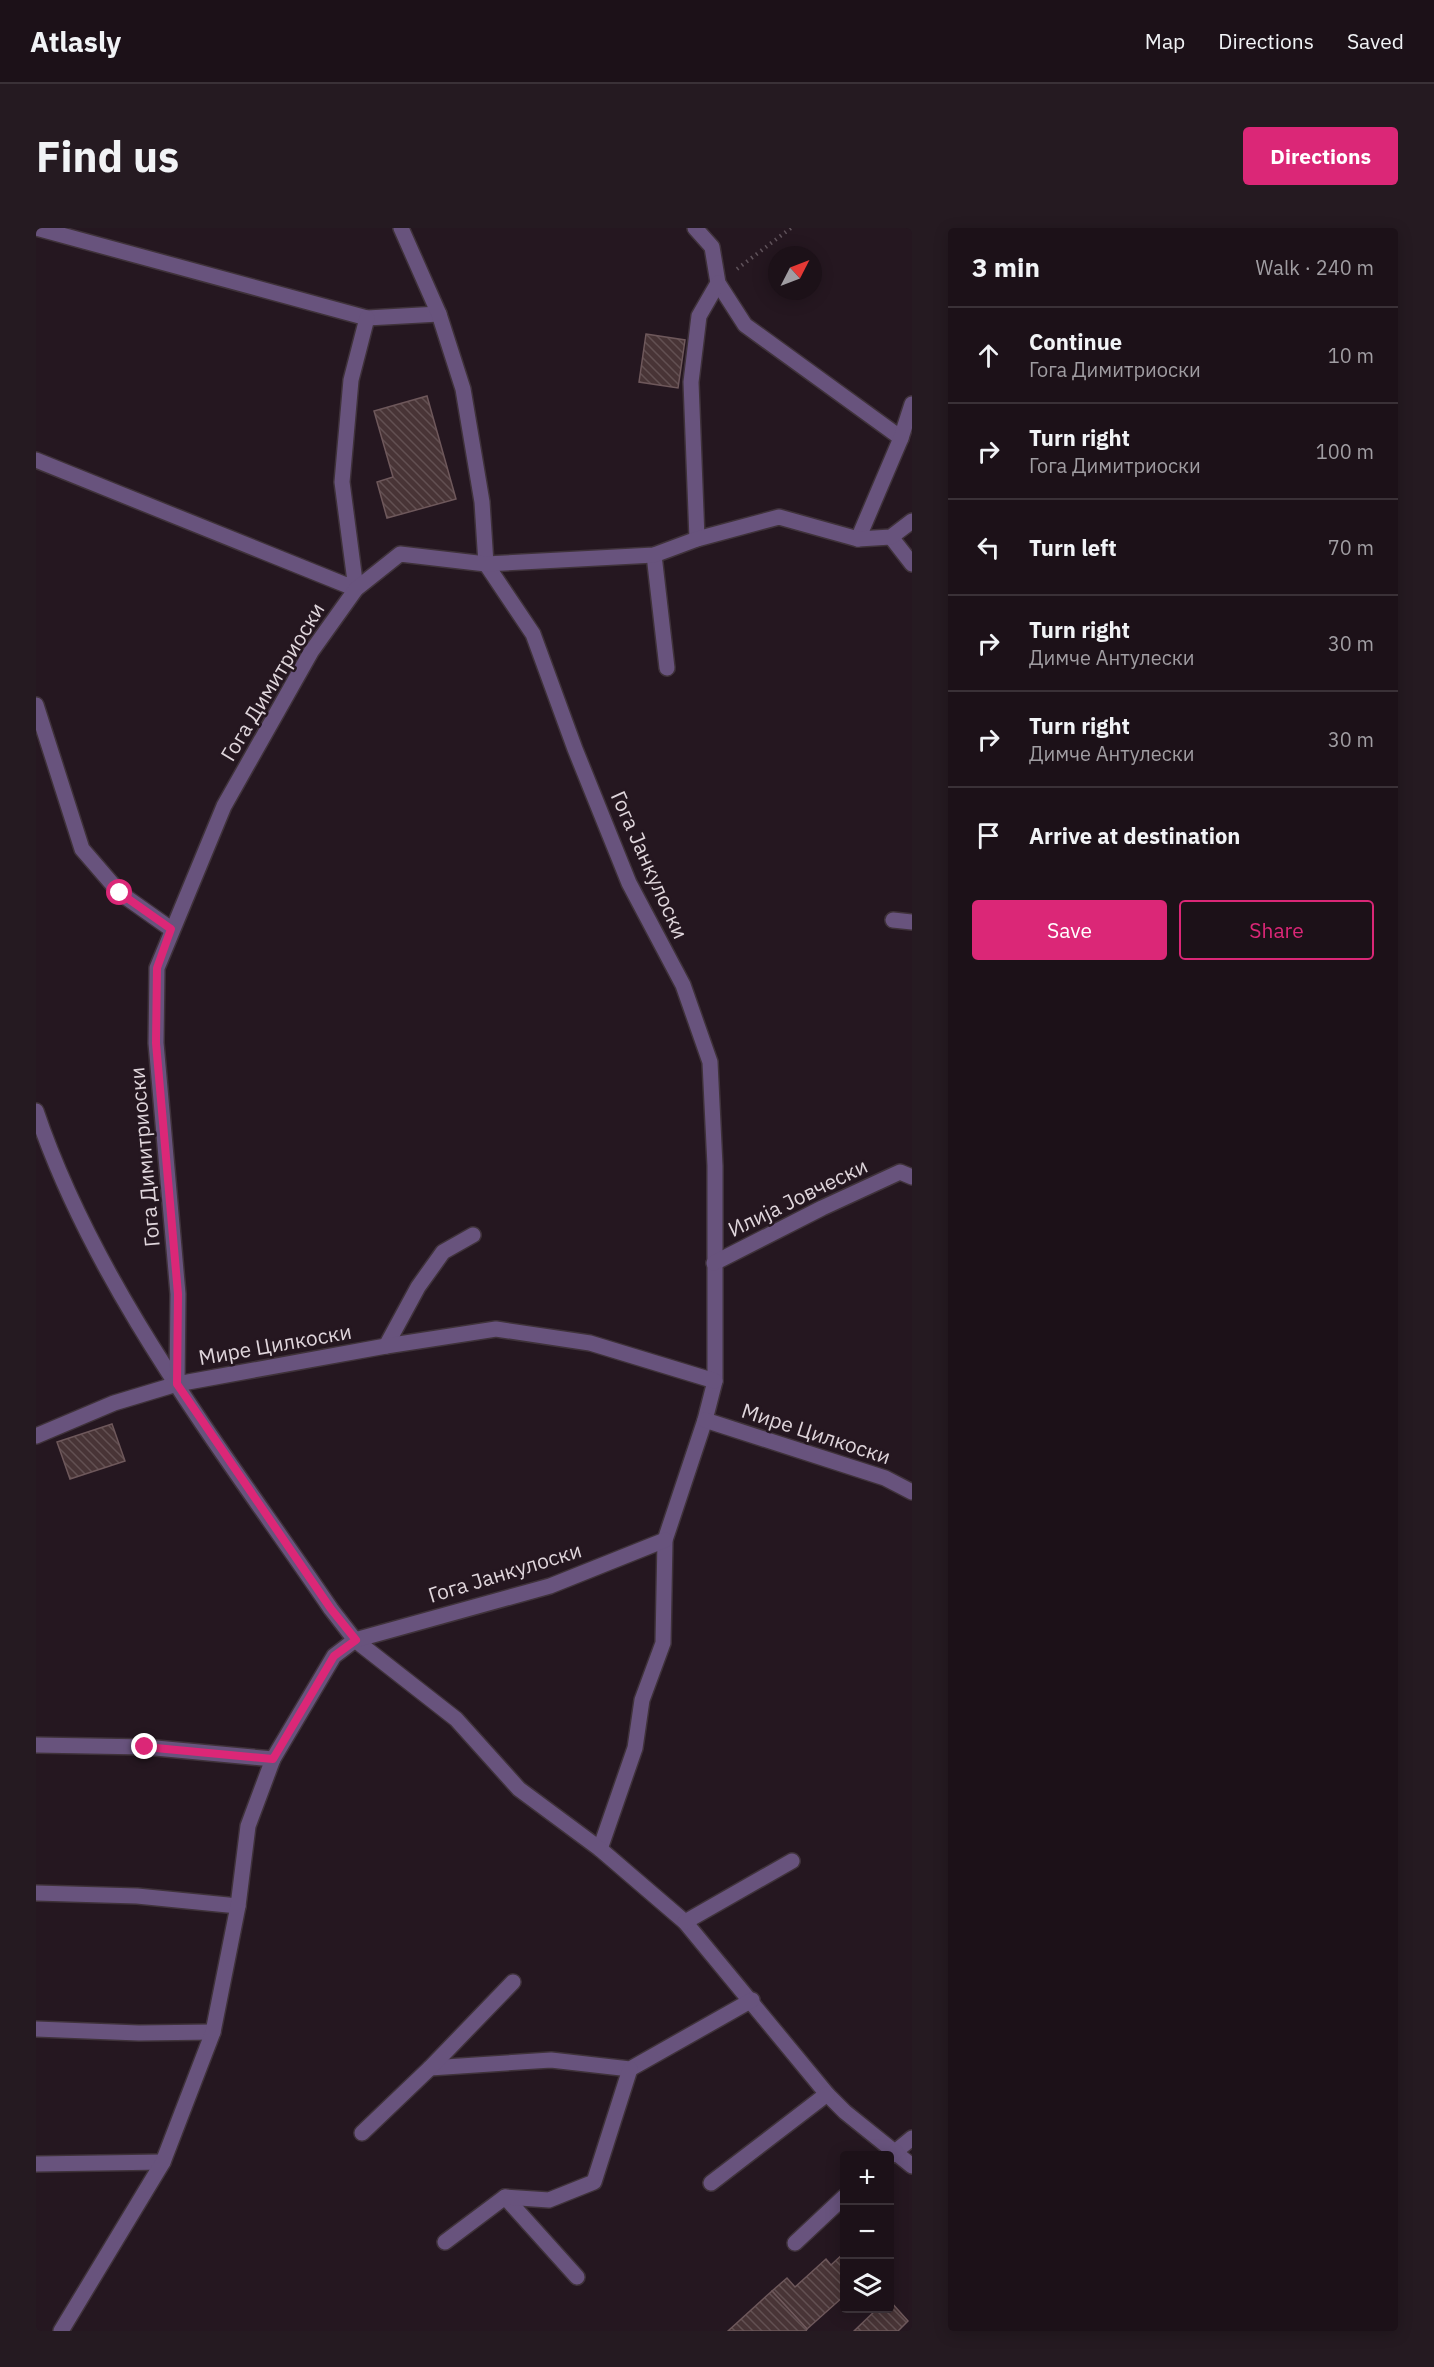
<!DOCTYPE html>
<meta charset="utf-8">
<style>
body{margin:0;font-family:"IBM Plex Sans",sans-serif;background:#251a21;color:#f1f3f6}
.controls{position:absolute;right:18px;bottom:18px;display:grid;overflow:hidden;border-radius:6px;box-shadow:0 3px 15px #0003}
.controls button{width:54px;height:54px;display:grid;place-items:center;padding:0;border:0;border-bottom:2px solid #3a3137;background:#1c1118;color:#f1f3f6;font:30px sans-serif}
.compass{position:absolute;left:732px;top:18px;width:54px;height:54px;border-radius:50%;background:#1c1118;box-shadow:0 3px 15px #0003;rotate:48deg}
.stop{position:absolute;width:18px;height:18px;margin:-14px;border:4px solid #db2777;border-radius:50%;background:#fff}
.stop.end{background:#db2777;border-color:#fff;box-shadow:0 2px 6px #0008}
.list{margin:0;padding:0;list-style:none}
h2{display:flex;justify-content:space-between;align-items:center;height:78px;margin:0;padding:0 24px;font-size:26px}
h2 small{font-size:20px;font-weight:400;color:#a09da2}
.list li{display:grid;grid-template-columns:39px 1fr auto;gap:18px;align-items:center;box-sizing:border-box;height:96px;padding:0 24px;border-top:2px solid #3a3137}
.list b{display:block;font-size:22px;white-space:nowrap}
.list p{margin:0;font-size:20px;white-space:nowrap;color:#a09da2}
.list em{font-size:20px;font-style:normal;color:#a09da2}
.actions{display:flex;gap:12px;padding:18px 24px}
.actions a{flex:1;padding:14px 0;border:2px solid #db2777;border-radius:6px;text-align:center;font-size:21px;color:#db2777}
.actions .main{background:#db2777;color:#fff}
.icon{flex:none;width:33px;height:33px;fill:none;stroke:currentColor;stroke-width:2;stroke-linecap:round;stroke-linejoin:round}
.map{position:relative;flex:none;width:876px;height:2103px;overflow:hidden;border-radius:6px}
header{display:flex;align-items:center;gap:36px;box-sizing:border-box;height:84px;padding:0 30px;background:#1c1118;border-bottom:2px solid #3a3137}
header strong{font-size:28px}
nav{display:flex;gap:33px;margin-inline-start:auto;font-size:21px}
.intro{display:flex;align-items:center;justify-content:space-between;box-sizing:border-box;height:144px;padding:0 36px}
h1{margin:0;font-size:42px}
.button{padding:15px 27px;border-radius:6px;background:#db2777;color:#fff;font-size:21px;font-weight:700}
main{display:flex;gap:36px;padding:0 36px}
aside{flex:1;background:#1c1118;border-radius:6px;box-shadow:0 3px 15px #0003}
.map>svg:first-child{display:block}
.building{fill:url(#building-back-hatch);stroke:#6e585b;stroke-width:1.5}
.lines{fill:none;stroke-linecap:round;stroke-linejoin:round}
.minor-casing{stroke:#3f323a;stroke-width:18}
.path{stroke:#5f525a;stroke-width:4;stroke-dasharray:1.5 4.5;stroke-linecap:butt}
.minor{stroke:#68537d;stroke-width:15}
.route{stroke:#db2777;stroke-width:8}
.labels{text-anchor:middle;stroke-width:5;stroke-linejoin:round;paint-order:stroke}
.street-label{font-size:21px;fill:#dfd5db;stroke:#251720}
</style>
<header>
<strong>Atlasly</strong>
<nav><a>Map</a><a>Directions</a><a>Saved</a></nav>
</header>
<div class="intro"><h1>Find us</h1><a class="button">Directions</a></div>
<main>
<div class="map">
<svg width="876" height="2103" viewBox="0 0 876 2103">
<defs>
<pattern id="building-back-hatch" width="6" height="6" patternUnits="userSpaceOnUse" patternTransform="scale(1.5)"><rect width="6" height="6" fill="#483436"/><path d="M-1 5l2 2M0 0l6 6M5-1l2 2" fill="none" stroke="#625052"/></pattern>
</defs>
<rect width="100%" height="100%" fill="#251720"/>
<g class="building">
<path d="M610,106l39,6 -7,48 -39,-6z"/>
<path d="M391,168l29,103 -69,19 -10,-36 16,-5 -19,-66z"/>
<path d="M76,1196l13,37 -55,18 -13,-37z"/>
<path d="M808,2025v43l-37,33 -35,-38 15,-13 8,9 31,-28 5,6z"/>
<path d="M736,2063l35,38 -1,2h-78z"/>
<path d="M854,2073l18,20 -10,10h-44l24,-23h12z"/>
</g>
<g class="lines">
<g class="minor-casing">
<g id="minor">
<path d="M0,0l331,90 72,-4"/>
<path d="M365,0l38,86 24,75 19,113 4,62 47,70 42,115 54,134 54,102 27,77 5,104v215l-10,39 -40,120 -2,103 -21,57 -7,48 -35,101"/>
<path d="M659,0l17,19 6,36 27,42 156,113"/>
<path d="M0,232l320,129 -14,-107 9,-102 16,-62"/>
<path d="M855,309l21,27"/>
<path d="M661,311l-6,-157 8,-66 19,-33"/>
<path d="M822,311l43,-101 11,-34"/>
<path d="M618,327l13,113"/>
<path d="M0,477l46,144 38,44 51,36"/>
<path d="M857,692l19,2"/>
<path d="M0,883c61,181 189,342 295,498l24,31 101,79 63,70 81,60 85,73 142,172 18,18 67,54"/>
<path d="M678,1035l108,-55 78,-36 12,5"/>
<path d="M350,1118l32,-59 25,-35 30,-17"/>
<path d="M141,1156l1,-90 -22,-251 1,-75 67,-162 87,-154 45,-63 44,-35 86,10 168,-9 43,-16 82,-22 79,22 33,-2 21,-16"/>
<path d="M669,1192l180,58 27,14"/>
<path d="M0,1208l78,-33 63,-19 209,-38 110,-17 94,14 125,38"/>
<path d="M0,1517l109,2 128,12"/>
<path d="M0,1665l101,3 101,10"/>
<path d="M649,1694l107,-61"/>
<path d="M0,1801l103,4 74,-1"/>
<path d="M394,1840l121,-8 79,9 122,-69"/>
<path d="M326,1905l68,-65 83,-86"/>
<path d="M854,1928l22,-18"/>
<path d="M0,1936l127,-2"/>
<path d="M675,1955l116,-89"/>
<path d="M469,1969l72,80"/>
<path d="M409,2014l60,-45 44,3 45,-18 36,-113"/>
<path d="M759,2015l49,-46"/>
<path d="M25,2103l102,-169 50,-130 25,-126 10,-80 25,-67 61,-103 21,-16 195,-54 115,-46"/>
</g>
</g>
<path class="path" d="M701,41l54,-41"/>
<use href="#minor" class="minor"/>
</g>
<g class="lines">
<path class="route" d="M84,665l51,36 -14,39 -1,75 22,251 -1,90 154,225 25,31 -22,16 -61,103 -128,-12"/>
</g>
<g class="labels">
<g class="street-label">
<text transform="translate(237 454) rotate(-59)" y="7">Гога Димитриоски</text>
<text transform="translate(613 637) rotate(66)" y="7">Гога Јанкулоски</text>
<text transform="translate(109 929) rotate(-95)" y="7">Гога Димитриоски</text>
<text transform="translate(762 970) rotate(-26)" y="7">Илија Јовчески</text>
<text transform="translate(239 1117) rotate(-10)" y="7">Мире Цилкоски</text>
<text transform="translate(780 1206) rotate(18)" y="7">Мире Цилкоски</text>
<text transform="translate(469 1345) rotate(-17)" y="7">Гога Јанкулоски</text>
</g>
</g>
</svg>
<div class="controls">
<button>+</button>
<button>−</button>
<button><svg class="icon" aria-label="layers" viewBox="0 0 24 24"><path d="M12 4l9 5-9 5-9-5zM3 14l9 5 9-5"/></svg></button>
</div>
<svg class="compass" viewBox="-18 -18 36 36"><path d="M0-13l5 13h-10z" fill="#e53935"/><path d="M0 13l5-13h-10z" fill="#a09da2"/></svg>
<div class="stop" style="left:84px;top:665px"></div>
<div class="stop end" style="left:109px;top:1519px"></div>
</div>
<aside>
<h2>3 min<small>Walk · 240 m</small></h2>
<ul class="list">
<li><svg class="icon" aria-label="ahead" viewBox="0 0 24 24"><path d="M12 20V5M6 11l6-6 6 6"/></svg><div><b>Continue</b><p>Гога Димитриоски</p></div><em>10 m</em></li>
<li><svg class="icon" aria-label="right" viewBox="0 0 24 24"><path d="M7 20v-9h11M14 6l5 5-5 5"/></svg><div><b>Turn right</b><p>Гога Димитриоски</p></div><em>100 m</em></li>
<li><svg class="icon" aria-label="left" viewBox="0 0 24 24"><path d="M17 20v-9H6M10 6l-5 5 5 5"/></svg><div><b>Turn left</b></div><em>70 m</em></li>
<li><svg class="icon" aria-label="right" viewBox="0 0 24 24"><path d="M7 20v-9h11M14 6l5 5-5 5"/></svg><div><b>Turn right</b><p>Димче Антулески</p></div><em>30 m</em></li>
<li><svg class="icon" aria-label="right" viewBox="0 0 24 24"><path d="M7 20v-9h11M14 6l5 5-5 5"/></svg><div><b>Turn right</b><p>Димче Антулески</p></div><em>30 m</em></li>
<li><svg class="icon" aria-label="arrive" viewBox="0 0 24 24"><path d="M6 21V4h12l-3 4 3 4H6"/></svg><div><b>Arrive at destination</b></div></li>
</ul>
<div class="actions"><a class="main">Save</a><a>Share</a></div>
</aside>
</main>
